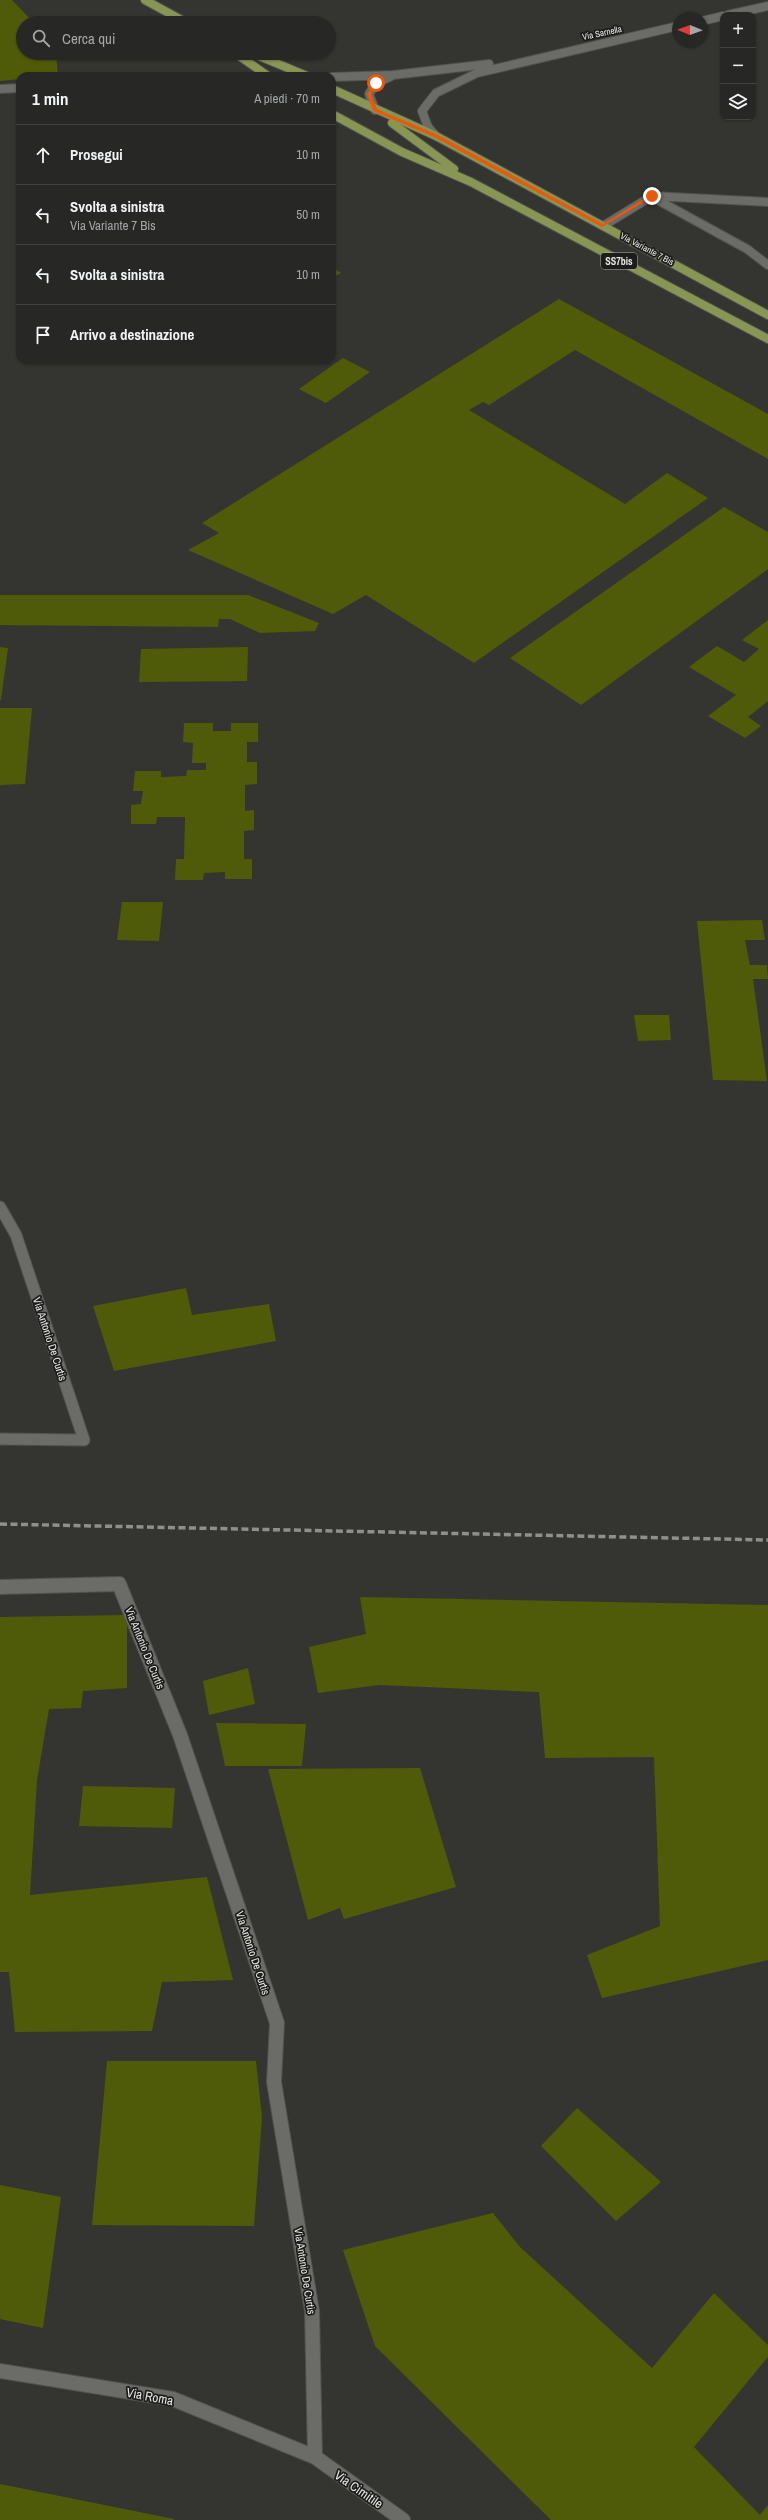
<!DOCTYPE html>
<html lang="it">
<meta charset="utf-8">
<style>
body{margin:0;font-family:"Archivo Narrow",sans-serif;background:#333432;color:#f1f3f6}
.controls{position:absolute;right:12px;top:12px;display:grid;overflow:hidden;border-radius:8px;box-shadow:0 1px 3px #0004}
.controls button{width:36px;height:36px;display:grid;place-items:center;padding:0;border:0;border-bottom:1px solid #434442;background:#272825;color:#f1f3f6;font:20px sans-serif}
.compass{position:absolute;left:672px;top:12px;width:36px;height:36px;border-radius:50%;background:#272825;box-shadow:0 1px 3px #0004;rotate:271deg}
.stop{position:absolute;width:12px;height:12px;margin:-9px;border:3px solid #ea580c;border-radius:50%;background:#fff}
.stop.end{background:#ea580c;border-color:#fff;box-shadow:0 1px 4px #0008}
.list{margin:0;padding:0;list-style:none}
h2{display:flex;justify-content:space-between;align-items:center;height:52px;margin:0;padding:0 16px;font-size:17px}
h2 small{font-size:13px;font-weight:400;color:#a4a6a7}
.list li{display:grid;grid-template-columns:26px 1fr auto;gap:12px;align-items:center;box-sizing:border-box;height:60px;padding:0 16px;border-top:1px solid #434442}
.list b{display:block;font-size:15px;white-space:nowrap}
.list p{margin:0;font-size:13px;white-space:nowrap;color:#a4a6a7}
.list em{font-size:13px;font-style:normal;color:#a4a6a7}
.icon{flex:none;width:22px;height:22px;fill:none;stroke:currentColor;stroke-width:2;stroke-linecap:round;stroke-linejoin:round}
.map{position:relative;flex:none;width:768px;height:2520px;overflow:hidden}
.search{position:absolute;background:#272825;box-shadow:0 1px 3px #0004;left:16px;top:16px;width:320px;height:44px;display:flex;align-items:center;gap:10px;box-sizing:border-box;padding:0 14px;border-radius:22px;color:#a4a6a7;font-size:15px}
.panel{position:absolute;background:#272825;box-shadow:0 1px 3px #0004;left:16px;top:72px;width:320px;height:292px;border-radius:12px}
.map>svg:first-child{display:block}
.building{fill:#4f5b08}
.lines{fill:none;stroke-linecap:round;stroke-linejoin:round}
.minor-far2-casing{stroke:#51514f;stroke-width:10}
.minor-far1-casing{stroke:#51514f;stroke-width:13}
.minor-casing{stroke:#51514f;stroke-width:16}
.major-casing{stroke:#51514f;stroke-width:10}
.minor-far2{stroke:#6b6c68;stroke-width:8}
.minor-far1{stroke:#6b6c68;stroke-width:11}
.minor{stroke:#6b6c68;stroke-width:14}
.major{stroke:#899553;stroke-width:8}
.rail{stroke:#8f8f8c;stroke-width:3.5;stroke-dasharray:7 3.5;stroke-linecap:butt}
.route{fill:#ea580c}
.labels{text-anchor:middle;stroke-width:3.5;stroke-linejoin:round;paint-order:stroke}
.far-street-label{font-size:9px;fill:#e9e9e7;stroke:#1c1c1a}
.shield{fill:#1c1c1a;stroke:#acacaa;stroke-width:1}
.shield-label{font-size:10px;font-weight:bold;fill:#e9e9e7}
.street-label{font-size:11px;fill:#e9e9e7;stroke:#1c1c1a}
.near-street-label{font-size:13px;fill:#e9e9e7;stroke:#1c1c1a}
</style>
<div class="map">
<svg width="768" height="2520" viewBox="0 0 768 2520">
<rect width="100%" height="100%" fill="#343531"/>
<g class="building">
<path d="M0,0h12l22,23h-11v30h33l2,23h-38v3l-20,2z"/>
<path d="M332,267l9,6 -9,5z"/>
<path d="M559,299l209,115v45l-193,-109 -86,55 -6,-3 -14,8 156,94 42,-31 41,25 -234,165 -108,-68 -33,19 -145,-64 31,-17 -17,-10z"/>
<path d="M343,358l27,14 -44,31 -27,-14z"/>
<path d="M724,507l44,25v37l-187,136 -71,-47z"/>
<path d="M0,595h248l71,28 -4,8 -55,2 -30,-14h-11l-1,8 -218,-2z"/>
<path d="M768,620v81l-20,16 13,9 -16,12 -37,-22 28,-21 -47,-28 28,-21 27,16 15,-13 -17,-9z"/>
<path d="M0,647l8,1 -7,52h-1z"/>
<path d="M248,647l-1,34 -108,1 2,-33z"/>
<path d="M0,708h32l-7,76 -25,1z"/>
<path d="M184,723h29v8h18v-8h27v19h-11v20h10v22l-12,1v26l9,-1v20l-10,1v28h8v20h-27v-7l-21,1 -1,7h-28l1,-21h8l1,-42h-28l-1,7h-25v-19l10,-1 2,-13h-10l2,-20h26v6l25,-1 1,-6h19v-7h-14l1,-20 -10,-1z"/>
<path d="M122,902h41l-4,39 -42,-1z"/>
<path d="M762,920l3,20h-20l5,25h17l1,14h-15l14,102 -54,-1 -16,-159z"/>
<path d="M634,1015h35l2,25 -33,1z"/>
<path d="M186,1288l6,27 77,-11 7,37 -162,30 -21,-65z"/>
<path d="M360,1597l408,8v355l-166,38 -15,-43 73,-29 -6,-169 -109,1 -6,-66 -160,-7 -61,8 -9,-46 57,-13z"/>
<path d="M127,1615v73l-44,3 -2,17 -32,1 -12,71 -7,115 177,-18 26,103 -71,2 -10,49 -137,1 -6,-60h-9v-355z"/>
<path d="M248,1668l7,36 -46,11 -6,-34z"/>
<path d="M216,1723l90,1 -4,42h-77z"/>
<path d="M420,1768l36,119 -112,32 -4,-11 -32,12 -40,-151z"/>
<path d="M83,1786l92,2 -3,40 -93,-2z"/>
<path d="M107,2061h149l6,56 -8,109 -162,-1z"/>
<path d="M577,2108l84,74 -45,39 -75,-75z"/>
<path d="M0,2185l61,12 -18,131 -43,-9z"/>
<path d="M493,2213l27,34 132,121 62,-75 54,52v12l-74,90 66,68 8,-10v15h-217l-176,-174 -32,-96z"/>
<path d="M0,2484l174,35v1h-174z"/>
</g>
<g class="lines">
<g class="minor-far2-casing">
<g id="minor-far2">
<path d="M728,15l40,-9"/>
<path d="M702,21l21,-5"/>
<path d="M332,77l61,-2 96,-11"/>
<path d="M0,89l20,-1"/>
<path d="M375,110l-6,-16 7,-11 14,-6"/>
<path d="M436,136l-8,-9 -6,-16 14,-18 41,-20 201,-47"/>
<path d="M654,198l93,51 21,16"/>
<path d="M603,226l49,-30 116,6"/>
</g>
</g>
<g class="minor-far1-casing">
<path id="minor-far1" d="M0,1207l16,28 68,205 -84,-1"/>
</g>
<g class="minor-casing">
<g id="minor">
<path d="M0,1587l119,-3 61,151 97,288 -3,59 38,229 3,146"/>
<path d="M0,2371l173,28 142,58 88,63"/>
</g>
</g>
<g class="major-casing">
<g id="major">
<path d="M145,0l42,23"/>
<path d="M235,53l33,23"/>
<path d="M252,53l55,23"/>
<path d="M332,89l104,47 332,179"/>
<path d="M332,114l70,38 69,30 297,157"/>
<path d="M392,123l62,46"/>
</g>
</g>
<use href="#minor-far2" class="minor-far2"/>
<use href="#minor-far1" class="minor-far1"/>
<use href="#minor" class="minor"/>
<use href="#major" class="major"/>
<path class="rail" d="M0,1524l768,16"/>
</g>
<path class="route" d="M376,82l2,1 -7,11 6,15 61,26 165,89 47,-29 4,1 -52,31 -168,-90 -61,-26 -6,-17z"/>
<g class="labels">
<g class="far-street-label">
<text transform="translate(602 33) rotate(-12)" y="3">Via Sarnella</text>
<text transform="translate(647 249) rotate(28)" y="3">Via Variante 7 Bis</text>
</g>
<rect class="shield" x="601" y="253" width="36" height="16" rx="3"/>
<g class="shield-label">
<text x="619" y="265">SS7bis</text>
</g>
<g class="street-label">
<text transform="translate(50 1339) rotate(72)" y="4">Via Antonio De Curtis</text>
<text transform="translate(145 1648) rotate(68)" y="4">Via Antonio De Curtis</text>
<text transform="translate(253 1953) rotate(72)" y="4">Via Antonio De Curtis</text>
<text transform="translate(305 2271) rotate(81)" y="4">Via Antonio De Curtis</text>
</g>
<g class="near-street-label">
<text transform="translate(150 2396) rotate(11)" y="5">Via Roma</text>
<text transform="translate(359 2489) rotate(35)" y="5">Via Cimitile</text>
</g>
</g>
</svg>
<div class="controls">
<button>+</button>
<button>−</button>
<button><svg class="icon" aria-label="layers" viewBox="0 0 24 24"><path d="M12 4l9 5-9 5-9-5zM3 14l9 5 9-5"/></svg></button>
</div>
<svg class="compass" viewBox="-18 -18 36 36"><path d="M0-13l5 13h-10z" fill="#e53935"/><path d="M0 13l5-13h-10z" fill="#a4a6a7"/></svg>
<div class="stop" style="left:376px;top:83px"></div>
<div class="stop end" style="left:652px;top:196px"></div>
<div class="search"><svg class="icon" aria-label="search" viewBox="0 0 24 24"><circle cx="10" cy="10" r="6"/><path d="M15 15l6 6"/></svg>Cerca qui</div>
<section class="panel">
<h2>1 min<small>A piedi · 70 m</small></h2>
<ul class="list">
<li><svg class="icon" aria-label="ahead" viewBox="0 0 24 24"><path d="M12 20V5M6 11l6-6 6 6"/></svg><div><b>Prosegui</b></div><em>10 m</em></li>
<li><svg class="icon" aria-label="left" viewBox="0 0 24 24"><path d="M17 20v-9H6M10 6l-5 5 5 5"/></svg><div><b>Svolta a sinistra</b><p>Via Variante 7 Bis</p></div><em>50 m</em></li>
<li><svg class="icon" aria-label="left" viewBox="0 0 24 24"><path d="M17 20v-9H6M10 6l-5 5 5 5"/></svg><div><b>Svolta a sinistra</b></div><em>10 m</em></li>
<li><svg class="icon" aria-label="arrive" viewBox="0 0 24 24"><path d="M6 21V4h12l-3 4 3 4H6"/></svg><div><b>Arrivo a destinazione</b></div></li>
</ul>
</section>
</div>
